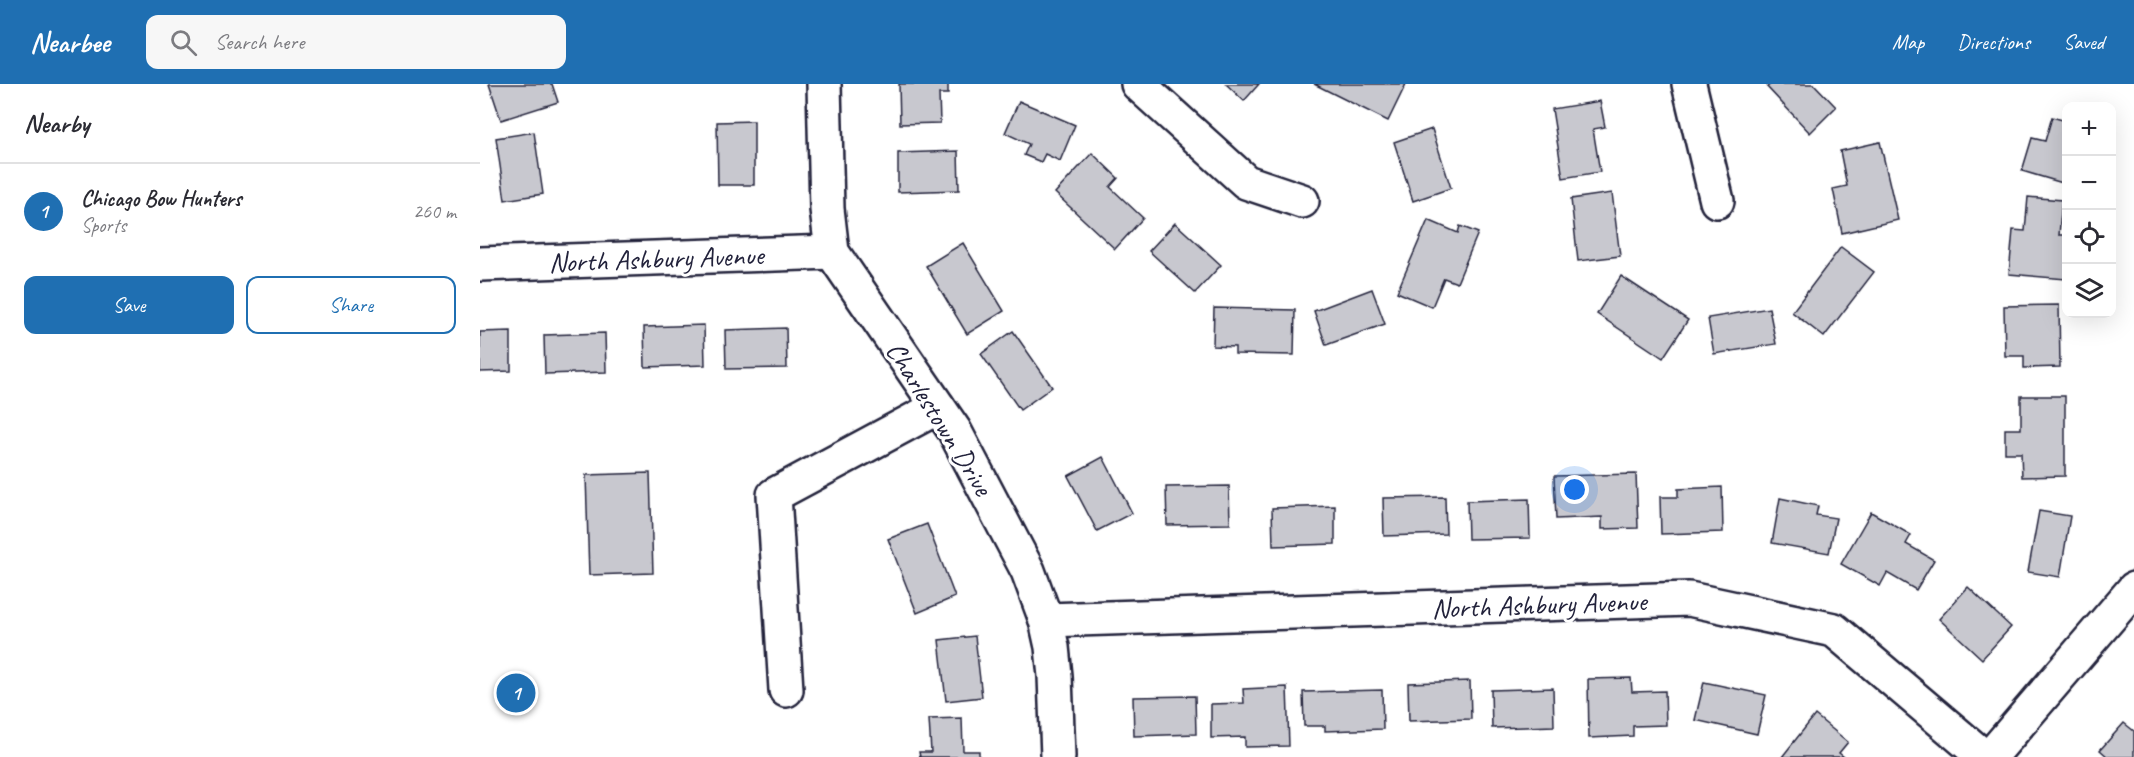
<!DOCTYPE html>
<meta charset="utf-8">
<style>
body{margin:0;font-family:Caveat,sans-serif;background:#f7f7f7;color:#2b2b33}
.controls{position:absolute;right:18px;top:18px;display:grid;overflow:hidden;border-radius:12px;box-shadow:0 6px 24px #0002}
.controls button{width:54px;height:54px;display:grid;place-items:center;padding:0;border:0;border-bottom:2px solid #e1e1e2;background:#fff;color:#2b2b33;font:30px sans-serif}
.you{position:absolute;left:1095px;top:406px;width:21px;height:21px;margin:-15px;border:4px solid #fff;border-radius:50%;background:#1a73e8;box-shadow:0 0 0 9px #1a73e833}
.badge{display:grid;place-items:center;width:39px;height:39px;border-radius:50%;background:#1f6fb2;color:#fff;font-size:20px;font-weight:700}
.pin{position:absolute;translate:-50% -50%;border:3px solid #fff;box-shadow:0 2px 6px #0006}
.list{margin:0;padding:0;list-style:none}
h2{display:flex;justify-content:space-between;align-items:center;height:78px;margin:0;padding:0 24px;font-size:26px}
h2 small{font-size:20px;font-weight:400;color:#7c7c81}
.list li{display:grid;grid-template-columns:39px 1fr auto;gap:18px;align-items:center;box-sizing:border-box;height:96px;padding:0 24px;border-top:2px solid #e1e1e2}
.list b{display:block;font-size:22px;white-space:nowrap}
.list p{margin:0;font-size:20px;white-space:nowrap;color:#7c7c81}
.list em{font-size:20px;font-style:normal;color:#7c7c81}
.actions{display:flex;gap:12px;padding:18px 24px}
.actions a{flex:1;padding:14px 0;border:2px solid #1f6fb2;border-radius:12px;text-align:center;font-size:21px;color:#1f6fb2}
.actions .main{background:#1f6fb2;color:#fff}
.icon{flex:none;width:33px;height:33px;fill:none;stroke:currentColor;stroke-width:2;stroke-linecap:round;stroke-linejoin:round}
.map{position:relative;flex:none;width:1654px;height:673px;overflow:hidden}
header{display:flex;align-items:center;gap:36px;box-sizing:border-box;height:84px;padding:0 30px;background:#1f6fb2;color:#fff}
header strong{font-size:28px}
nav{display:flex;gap:33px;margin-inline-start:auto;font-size:21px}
.search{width:420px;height:54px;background:#f7f7f7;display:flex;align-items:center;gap:15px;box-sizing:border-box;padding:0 21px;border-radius:12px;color:#7c7c81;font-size:22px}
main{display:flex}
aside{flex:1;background:#fff}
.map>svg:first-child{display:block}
.building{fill:#c8c8cf;stroke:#22223b;stroke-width:1.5}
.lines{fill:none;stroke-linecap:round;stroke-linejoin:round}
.minor-casing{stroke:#22223b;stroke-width:38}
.minor{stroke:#fff;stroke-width:33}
.labels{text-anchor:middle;stroke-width:6;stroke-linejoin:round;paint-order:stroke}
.street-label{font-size:28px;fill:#22223b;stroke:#fff}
</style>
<header>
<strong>Nearbee</strong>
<div class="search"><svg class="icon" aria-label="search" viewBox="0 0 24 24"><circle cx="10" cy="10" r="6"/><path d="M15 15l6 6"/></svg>Search here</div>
<nav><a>Map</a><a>Directions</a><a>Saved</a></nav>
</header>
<main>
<aside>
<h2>Nearby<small></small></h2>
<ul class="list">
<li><span class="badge">1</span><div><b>Chicago Bow Hunters</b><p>Sports</p></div><em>260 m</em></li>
</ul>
<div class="actions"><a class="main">Save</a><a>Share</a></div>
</aside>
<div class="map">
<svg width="1654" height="673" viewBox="0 0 1654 673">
<rect width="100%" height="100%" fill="#fff"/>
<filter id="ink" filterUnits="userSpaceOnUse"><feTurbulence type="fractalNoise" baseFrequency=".0167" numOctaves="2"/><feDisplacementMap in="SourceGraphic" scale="12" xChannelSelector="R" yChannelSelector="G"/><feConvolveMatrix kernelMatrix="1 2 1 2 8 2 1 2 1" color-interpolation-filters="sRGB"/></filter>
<g filter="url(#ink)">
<g class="building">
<path d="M9,0h63l6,18 -57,18z"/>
<path d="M419,0h49v10h-9l1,29 -40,1z"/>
<path d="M746,0h33l-15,17z"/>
<path d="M834,0h92l-18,37z"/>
<path d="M1291,0h43l22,23 -26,26 -43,-46z"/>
<path d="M539,17l56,24 -15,36 -15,-7 -4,8 -17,-7 5,-11 -24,-11z"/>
<path d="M1120,17l5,26 -12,2 7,43 -37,6 -11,-69z"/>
<path d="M1572,33l14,4v63l-44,-13 10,-33 13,3z"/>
<path d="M274,37v64h-36l-1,-63z"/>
<path d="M952,45l19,59 -38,13 -19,-59z"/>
<path d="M54,48l9,62 -38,6 -9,-62z"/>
<path d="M1400,58l18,78 -56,13 -9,-44 14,-3 -7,-35z"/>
<path d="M478,67l1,39 -61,2v-39z"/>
<path d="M612,69l26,25 -8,9 33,31 -28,31 -60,-56z"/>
<path d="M1132,109l8,63 -42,5 -7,-62z"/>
<path d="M1548,113l34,3 -3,35h7v44l-57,-5 4,-44 12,1z"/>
<path d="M948,136l30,13 2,-7 18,7 -21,50 -13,-5 -12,29 -35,-15z"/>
<path d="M695,139l46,42 -26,28 -46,-42z"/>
<path d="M483,159l41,68 -37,23 -41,-68z"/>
<path d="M1361,163l33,25 -50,65 -32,-25z"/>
<path d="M1141,192l67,44 -25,38 -66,-44z"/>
<path d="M892,205l13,35 -59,21 -12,-34z"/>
<path d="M1579,221l1,62 -36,1v-12h-19l-1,-50z"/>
<path d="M734,224l81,2 -1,45 -59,-1v-7l-22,-1z"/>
<path d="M1289,224l7,36 -62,10 -6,-36z"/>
<path d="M224,241l1,40 -60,2 -1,-40z"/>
<path d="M306,244l1,40 -61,1 -1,-39z"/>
<path d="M31,247v40l-31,1v-40z"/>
<path d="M533,247l39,56 -32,23 -39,-56z"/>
<path d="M125,249l1,39 -61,2 -1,-39z"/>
<path d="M1541,312h44v80l-43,1 -1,-24h-16v-24h16z"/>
<path d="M623,373l29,56 -35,18 -29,-55z"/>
<path d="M170,389l3,100 -64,2 -3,-100z"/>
<path d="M1156,390l2,54 -36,1v-12l-46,2 -2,-43z"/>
<path d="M749,402l1,38 -63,1 -1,-38z"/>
<path d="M1242,403l1,45 -62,2 -1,-37h18v-8z"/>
<path d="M965,413l1,37 -62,2 -1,-38z"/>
<path d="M1300,414l38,8 -2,9 20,3 -7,35 -57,-10z"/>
<path d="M1049,415l1,39 -62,1 -1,-38z"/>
<path d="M855,422v38l-62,2 -1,-38z"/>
<path d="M1559,427l31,5 -10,61 -32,-5z"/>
<path d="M1391,428l40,23 -5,9 28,16 -18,30 -29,-17 -7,13 -39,-22z"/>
<path d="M447,440l28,73 -38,16 -29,-74z"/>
<path d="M1488,503l43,40 -29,32 -43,-40z"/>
<path d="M495,552l7,61 -36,4 -7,-61z"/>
<path d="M1151,594l1,14 33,-1 1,34 -33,1v10l-44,2 -1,-59z"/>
<path d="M990,597l1,38 -62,2 -1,-38z"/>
<path d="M1224,598l62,13 -9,39 -62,-14z"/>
<path d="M807,603l2,59 -44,1v-10l-34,1v-34l33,-1 -1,-14z"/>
<path d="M1073,604l1,38 -62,2 -1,-38z"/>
<path d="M902,606l1,39 -58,2v-5h-21l-1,-34z"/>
<path d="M715,612l1,38 -62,2 -1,-39z"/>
<path d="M1335,631l33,27 -9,11 5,4h-62z"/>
<path d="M482,634l1,33h16v6h-59l-1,-5h12l-2,-33z"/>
<path d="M1644,639l10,8v26h-26l-8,-7z"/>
</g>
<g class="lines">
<g class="minor-casing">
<g id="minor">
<path d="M344,0l3,125 5,43 122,178 74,141 18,49 6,27 3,29 3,81"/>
<path d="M658,0l108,98 56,19"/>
<path d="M1209,0l28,117"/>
<path d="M0,180l352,-12"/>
<path d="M566,536l643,-21 145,31 150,127"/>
<path d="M306,606l-12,-195 164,-88"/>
<path d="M1510,673l144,-168"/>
</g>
</g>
<use href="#minor" class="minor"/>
</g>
</g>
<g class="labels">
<g class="street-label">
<text transform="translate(176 174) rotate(-2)" y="10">North Ashbury Avenue</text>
<text transform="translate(460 334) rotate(58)" y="10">Charlestown Drive</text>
<text transform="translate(1059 520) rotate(-2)" y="10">North Ashbury Avenue</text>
</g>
</g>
</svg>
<div class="controls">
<button>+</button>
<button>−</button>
<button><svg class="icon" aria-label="locate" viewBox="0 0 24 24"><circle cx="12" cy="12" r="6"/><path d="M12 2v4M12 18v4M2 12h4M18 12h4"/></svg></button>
<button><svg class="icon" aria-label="layers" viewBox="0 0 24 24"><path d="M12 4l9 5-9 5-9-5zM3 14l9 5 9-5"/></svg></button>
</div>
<div class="you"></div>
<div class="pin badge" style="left:36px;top:609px">1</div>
</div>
</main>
